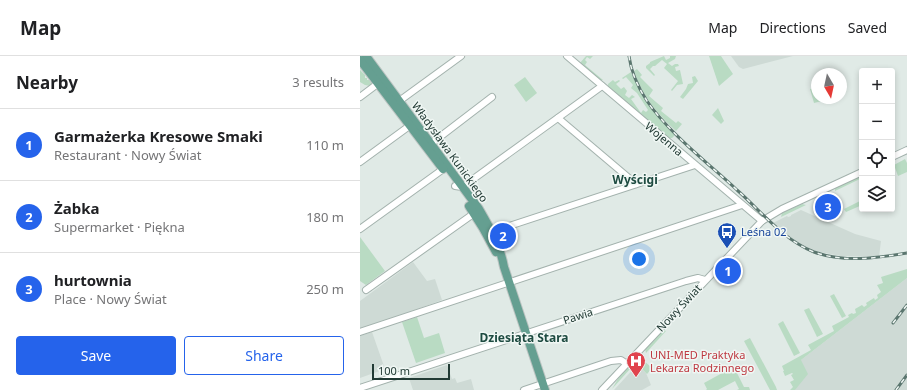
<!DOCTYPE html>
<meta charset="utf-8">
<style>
body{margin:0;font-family:"Noto Sans",sans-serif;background:#f2f2f2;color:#202124}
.controls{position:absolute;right:12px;top:12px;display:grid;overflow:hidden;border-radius:4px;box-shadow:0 2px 6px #0003}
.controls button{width:36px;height:36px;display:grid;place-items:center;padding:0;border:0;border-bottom:1px solid #e0e0e0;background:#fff;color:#202124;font:20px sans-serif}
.compass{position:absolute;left:451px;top:12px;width:36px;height:36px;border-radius:50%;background:#fff;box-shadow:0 2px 6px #0003;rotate:171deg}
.scale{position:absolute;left:12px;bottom:10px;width:78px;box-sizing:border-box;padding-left:4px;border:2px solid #213a34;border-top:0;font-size:11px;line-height:14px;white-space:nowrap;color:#213a34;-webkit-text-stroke:3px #f0f7f4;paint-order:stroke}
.you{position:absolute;left:279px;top:203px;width:14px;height:14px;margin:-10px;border:3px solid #fff;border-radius:50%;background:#1a73e8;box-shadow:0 0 0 6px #1a73e833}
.badge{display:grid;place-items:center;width:26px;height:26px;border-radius:50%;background:#2563eb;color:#fff;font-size:13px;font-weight:700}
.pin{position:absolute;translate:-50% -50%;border:2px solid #fff;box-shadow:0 1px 4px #0006}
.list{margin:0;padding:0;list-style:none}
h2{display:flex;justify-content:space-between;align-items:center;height:52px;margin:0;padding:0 16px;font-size:17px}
h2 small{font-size:13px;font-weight:400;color:#757577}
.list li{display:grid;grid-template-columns:26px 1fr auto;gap:12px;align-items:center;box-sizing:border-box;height:72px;padding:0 16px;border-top:1px solid #e0e0e0}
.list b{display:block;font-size:15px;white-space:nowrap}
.list p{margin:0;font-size:13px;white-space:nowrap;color:#757577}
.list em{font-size:13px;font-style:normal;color:#757577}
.actions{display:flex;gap:8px;padding:12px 16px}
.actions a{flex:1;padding:9px 0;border:1px solid #2563eb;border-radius:4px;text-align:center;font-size:14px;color:#2563eb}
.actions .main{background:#2563eb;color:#fff}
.icon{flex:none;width:22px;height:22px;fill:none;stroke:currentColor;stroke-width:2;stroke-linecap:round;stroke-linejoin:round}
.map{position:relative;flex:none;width:547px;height:334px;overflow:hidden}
header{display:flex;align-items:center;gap:24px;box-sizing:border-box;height:56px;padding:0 20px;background:#fff;border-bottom:1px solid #e0e0e0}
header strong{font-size:19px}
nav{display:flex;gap:22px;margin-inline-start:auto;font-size:14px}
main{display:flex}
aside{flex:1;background:#fff}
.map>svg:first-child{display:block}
.built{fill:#cedad5}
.green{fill:#b9dbc3}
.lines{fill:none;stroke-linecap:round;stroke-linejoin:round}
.minor-casing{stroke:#a3b2ad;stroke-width:8}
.major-casing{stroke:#bcc4c2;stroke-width:10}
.minor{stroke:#fff;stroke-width:6}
.major{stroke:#659f91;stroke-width:8}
.rail-casing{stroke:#5b766f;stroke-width:3}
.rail{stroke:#f0f7f4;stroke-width:1.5;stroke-dasharray:4.5;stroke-linecap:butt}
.labels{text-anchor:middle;stroke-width:3;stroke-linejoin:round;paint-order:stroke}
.street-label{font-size:11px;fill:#213a34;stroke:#f0f7f4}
.transit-label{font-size:11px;fill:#164399;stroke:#f0f7f4;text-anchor:start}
.health-label{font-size:11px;fill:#be3a42;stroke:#f0f7f4;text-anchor:start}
.neighbourhood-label{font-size:12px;font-weight:bold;fill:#1e4b41;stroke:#f0f7f4}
</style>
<header>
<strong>Map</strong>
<nav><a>Map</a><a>Directions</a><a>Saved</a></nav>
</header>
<main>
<aside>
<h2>Nearby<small>3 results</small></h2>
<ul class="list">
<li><span class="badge">1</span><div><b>Garmażerka Kresowe Smaki</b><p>Restaurant · Nowy Świat</p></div><em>110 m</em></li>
<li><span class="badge">2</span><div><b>Żabka</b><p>Supermarket · Piękna</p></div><em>180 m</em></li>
<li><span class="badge">3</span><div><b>hurtownia</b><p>Place · Nowy Świat</p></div><em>250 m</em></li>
</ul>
<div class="actions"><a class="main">Save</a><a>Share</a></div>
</aside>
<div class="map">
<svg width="547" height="334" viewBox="0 0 547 334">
<rect width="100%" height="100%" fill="#e0eae6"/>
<g class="built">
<path d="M371,0h62l-50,13 -4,-2z"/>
<path d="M441,154l54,24 26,7 -2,16 -38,-1 -27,-5 -14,-7 -15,-10 -12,-11 14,-7 1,1 3,-1v-1z"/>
<path d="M53,206l14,19 8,-2 7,21 -82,30v-29z"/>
<path d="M547,222v112h-112l6,-30z"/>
<path d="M12,276l13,37 -25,9v-42z"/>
<path d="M87,309l5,14 3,-1 2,5 14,-4 3,11h-61l-4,-12z"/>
<path d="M277,309l9,8 5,12 -9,5h-28z"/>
</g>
<g class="green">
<path d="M226,0h7l-3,3 -3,-2 -2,3 2,2 -2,3 18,15h-3l-20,-17z"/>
<path d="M304,0l2,4 4,-2v-2h6l-1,3 -7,4 4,3 3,-2h3l1,2 -4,1 1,4 4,-1 3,14 -6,1 -5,6 -1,-1 7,-9 -14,-13 3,-4 -5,-4 -7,6h-2l-3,3 5,6 -1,1 -8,-8v-2l4,-3v-1z"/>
<path d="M349,0h12l12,18 -14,12z"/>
<path d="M277,13l5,6 -2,2 13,13 -4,6 14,12 -2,3 15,12 2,-2 4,3 -6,7c-19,-17 -34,-36 -42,-60z"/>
<path d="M0,14l5,5v3h2v2h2l3,4 -2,2 -5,-1 -5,-3z"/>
<path d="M271,16c9,25 26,43 44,63l-3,3h-4l-60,-51v-3l5,-4 2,2 4,-2 1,1 -4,3 5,5 3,-2 3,4 -2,4 4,3 3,-3 3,2 -4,2 10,14 2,-3 3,2 2,-2 -11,-17 -6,-5 2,-3 -7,-8 -3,2 -1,-1z"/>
<path d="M335,20l3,5 -15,18 -3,-2 6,-8 2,-5 5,-1 -1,-6z"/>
<path d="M165,21l12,16 -11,9 -12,-17z"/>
<path d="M457,31v11h13v1l-16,4 -4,-14z"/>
<path d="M358,52l6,13 -3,3 -9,-9z"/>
<path d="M545,103l2,4v9l-9,4 -4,-11z"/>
<path d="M502,119v3l-27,13v-3z"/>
<path d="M502,144v5l-16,7 -2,-3z"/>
<path d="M442,148l4,1 -25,12 1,-4z"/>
<path d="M0,181l25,34 -19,14 -6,-4z"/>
<path d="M547,213v9l-106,82 7,14 -13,16h-5l3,-3 -3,-5 4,-2 -3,-5 2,-1 -1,-1 -7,3 -2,-5h1l-2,-5 29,-16 -3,-5 26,-14 -2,-5 17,-9 -1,-2 4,-2 1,1 3,-1 -1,-4 7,-4 2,2 3,-2 -1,-2 8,-5 1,2 3,-2 -1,-3 4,-3 -4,-7 6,-2 -2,-6z"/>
<path d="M474,238l12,22 -4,2 -12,-22z"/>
<path d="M449,252l14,26 -6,3 -13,-27z"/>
<path d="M57,261l7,21 15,-5 6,20 -29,10 -14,-41z"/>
<path d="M423,265l17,32 -6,3 -16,-32z"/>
<path d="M303,274l3,1 -20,22 -1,-4z"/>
<path d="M390,282l26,49 1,3h-7l-26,-49z"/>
<path d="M283,304l9,8 -5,6 -9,-9z"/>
<path d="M373,309l11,22h5l1,3h-13l2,-1 -4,-8 -17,9h-12l1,-1 -3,-6 20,-11 -1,-2z"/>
<path d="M267,312l3,1 -18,20 7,-12z"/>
</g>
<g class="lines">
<g class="minor-casing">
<g id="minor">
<path d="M207,0l195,165"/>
<path d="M0,41l20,-15"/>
<path d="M37,48l5,-5 59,-43"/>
<path d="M198,62l78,66"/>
<path d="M68,90l64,-49"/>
<path d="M532,101l15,-7"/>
<path d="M0,106l52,-38"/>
<path d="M95,130l7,1 3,-2 137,-99"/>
<path d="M0,173l86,-62"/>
<path d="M131,181l2,-5 4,-2 198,-65"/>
<path d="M6,234l110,-78"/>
<path d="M0,276l382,-127"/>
<path d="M0,332l326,-107 12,-3 7,2"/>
<path d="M164,334l87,-29 10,-1 6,4"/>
<path d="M242,334l160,-169 20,-12 80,-37"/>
</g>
</g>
<g class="major-casing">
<g id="major">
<path d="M6,0l113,153c11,19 21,36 25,58l41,123"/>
<path d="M0,4l83,109"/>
<path d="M109,150l14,22 13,24"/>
</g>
</g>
<use href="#minor" class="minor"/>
<use href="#major" class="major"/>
<g class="rail-casing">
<g id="rail">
<path d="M269,0c2,16 9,31 18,45 21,31 62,63 90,89 25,22 45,49 77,62 30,11 63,6 93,1"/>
<path d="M533,267l14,-18"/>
<path d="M536,334l11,-15"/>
</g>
</g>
<use href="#rail" class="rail"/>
</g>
<defs>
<g id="bus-pin" transform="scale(1)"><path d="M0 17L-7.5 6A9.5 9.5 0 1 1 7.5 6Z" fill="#1a4fb4" stroke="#f0f7f4"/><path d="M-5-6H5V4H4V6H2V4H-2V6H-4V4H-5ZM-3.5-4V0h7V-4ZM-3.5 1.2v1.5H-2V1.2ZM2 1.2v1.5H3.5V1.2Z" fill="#fff"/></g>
<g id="hospital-pin" transform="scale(1)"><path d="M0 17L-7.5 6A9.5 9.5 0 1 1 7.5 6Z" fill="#e0444e" stroke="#f0f7f4"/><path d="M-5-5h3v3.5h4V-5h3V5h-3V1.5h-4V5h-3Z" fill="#fff"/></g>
</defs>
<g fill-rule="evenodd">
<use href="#bus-pin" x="367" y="176"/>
<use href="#hospital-pin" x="276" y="305"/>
</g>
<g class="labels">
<g class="street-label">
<text transform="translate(304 83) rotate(40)" y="4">Wojenna</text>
<text transform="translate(90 96) rotate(54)" y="4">Władysława Kunickiego</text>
<text transform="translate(319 252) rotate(-47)" y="4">Nowy Świat</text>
<text transform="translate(218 260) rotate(-18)" y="4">Pawia</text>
</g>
<g class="transit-label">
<text x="381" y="180">Leśna 02</text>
</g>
<g class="health-label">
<text x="290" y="303">UNI-MED Praktyka<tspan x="290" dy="13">Lekarza Rodzinnego</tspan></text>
</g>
<g class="neighbourhood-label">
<text x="275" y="128">Wyścigi</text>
<text x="164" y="286">Dziesiąta Stara</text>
</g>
</g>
</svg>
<div class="controls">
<button>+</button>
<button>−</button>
<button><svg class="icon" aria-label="locate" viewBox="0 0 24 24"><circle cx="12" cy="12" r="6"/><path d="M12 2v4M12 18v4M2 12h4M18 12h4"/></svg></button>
<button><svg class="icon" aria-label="layers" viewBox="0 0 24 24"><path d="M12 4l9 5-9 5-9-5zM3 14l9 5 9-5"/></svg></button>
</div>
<svg class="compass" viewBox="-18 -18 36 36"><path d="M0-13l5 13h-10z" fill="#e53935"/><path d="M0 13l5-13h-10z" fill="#757577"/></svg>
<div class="scale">100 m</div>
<div class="you"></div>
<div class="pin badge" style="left:368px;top:215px">1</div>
<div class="pin badge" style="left:143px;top:180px">2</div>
<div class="pin badge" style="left:468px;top:151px">3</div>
</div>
</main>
